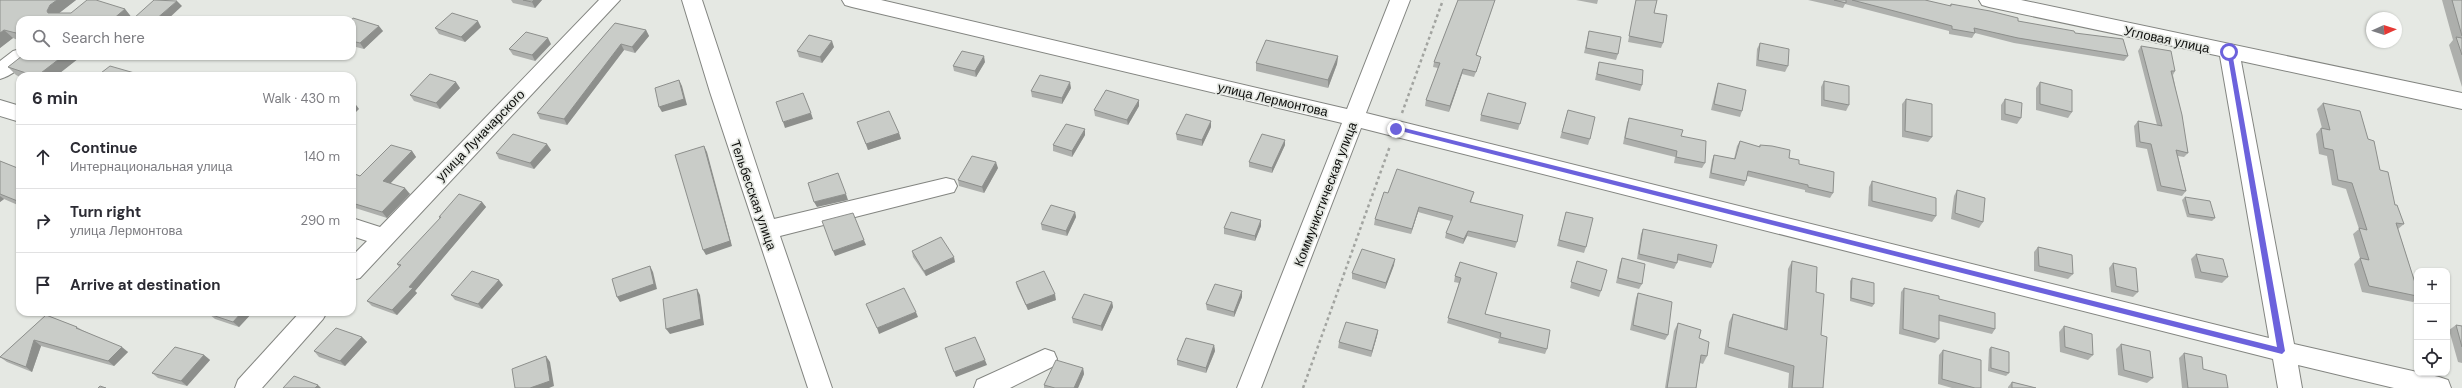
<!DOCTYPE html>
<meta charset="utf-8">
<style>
body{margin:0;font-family:"DM Sans",sans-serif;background:#f7f7f7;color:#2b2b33}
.controls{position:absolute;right:12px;bottom:12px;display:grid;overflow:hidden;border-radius:8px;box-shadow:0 1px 3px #0004}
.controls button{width:36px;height:36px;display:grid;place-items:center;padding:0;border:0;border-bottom:1px solid #e1e1e2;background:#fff;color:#2b2b33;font:20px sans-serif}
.compass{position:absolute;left:2366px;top:12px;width:36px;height:36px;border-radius:50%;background:#fff;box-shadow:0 1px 3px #0004;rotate:87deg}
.stop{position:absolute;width:12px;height:12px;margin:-9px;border:3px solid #6c62dc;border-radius:50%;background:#fff}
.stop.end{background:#6c62dc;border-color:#fff;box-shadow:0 1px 4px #0008}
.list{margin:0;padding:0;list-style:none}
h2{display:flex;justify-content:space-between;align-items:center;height:52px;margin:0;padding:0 16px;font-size:17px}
h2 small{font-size:13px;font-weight:400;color:#7c7c81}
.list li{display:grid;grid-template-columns:26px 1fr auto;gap:12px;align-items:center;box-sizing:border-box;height:64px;padding:0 16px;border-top:1px solid #e1e1e2}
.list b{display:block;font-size:15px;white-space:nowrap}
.list p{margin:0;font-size:13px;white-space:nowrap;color:#7c7c81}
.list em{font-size:13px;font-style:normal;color:#7c7c81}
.icon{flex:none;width:22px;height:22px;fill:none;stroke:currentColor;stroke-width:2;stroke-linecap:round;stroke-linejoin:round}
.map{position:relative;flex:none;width:2462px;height:388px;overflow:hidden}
.search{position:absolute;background:#fff;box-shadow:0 1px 3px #0004;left:16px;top:16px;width:340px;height:44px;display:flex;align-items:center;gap:10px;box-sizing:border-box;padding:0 14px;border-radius:12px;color:#7c7c81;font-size:15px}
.panel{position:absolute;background:#fff;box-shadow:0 1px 3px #0004;left:16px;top:72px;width:340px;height:244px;border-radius:12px}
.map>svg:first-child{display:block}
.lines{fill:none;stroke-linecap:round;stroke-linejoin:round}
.minor-casing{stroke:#838581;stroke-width:2}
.path{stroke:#a2a4a0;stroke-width:2.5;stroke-dasharray:3 3;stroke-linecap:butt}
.minor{fill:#fff;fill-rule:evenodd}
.wall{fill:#adafac}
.shaded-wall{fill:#8d8f8c}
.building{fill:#c9ccc8;stroke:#8d8f8c}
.route{fill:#6c62dc}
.labels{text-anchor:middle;stroke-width:3.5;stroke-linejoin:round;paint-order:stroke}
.street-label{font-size:13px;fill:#0d0e0c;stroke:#e5e8e3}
</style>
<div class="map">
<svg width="2462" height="388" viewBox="0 0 2462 388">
<rect width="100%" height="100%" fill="#e5e8e3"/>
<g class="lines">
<g class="minor-casing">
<g id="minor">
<path d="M599,0h21l-260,278 -8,2v-24l15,-15 -15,-5v-18l28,9z"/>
<path d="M682,0h20l72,219 172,-41 8,2 3,6 -3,6 -8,2 -166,42 52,152h-24l-98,-296z"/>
<path d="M842,0h39l466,109 43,-109h20l-44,113 903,225 -49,-282 -231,-49 -7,-2 -3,-5h42l441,93v16l-221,-48 53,283 145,33 9,3 3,8h-57l-96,-23 4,23h-24l-5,-29 -912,-231 -100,260h-24l105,-265 -490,-116 -7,-2z"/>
<path d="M20,49v7h10c-6,10 -19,20 -30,23v-18l13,-10z"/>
<path d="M0,100l20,6v16l-20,-6z"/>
<path d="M300,312h27l-4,7 -61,69h-27l3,-8z"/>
<path d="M1045,349l9,3 3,7 -3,7 -44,22h-36l3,-8z"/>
</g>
</g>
<g class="path">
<path d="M1402,113l41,-113"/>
<path d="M1303,388l87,-242"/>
</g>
<use href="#minor" class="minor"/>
</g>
<g class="wall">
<path d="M0,0h76l-17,13h12l54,-4 7,9 -2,2h-110v21l-7,-3 -13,10z"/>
<path d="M511,0h31l-7,8 -22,-5z"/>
<path d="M1458,0h37l-19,56 4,6 -6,15 -12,-3 -13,38 -24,-6 1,-6 12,-32 -5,-1 1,-5z"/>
<path d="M1576,0h22l-1,4z"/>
<path d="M1636,0h21l-3,13 9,30 -2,5 -33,-6z"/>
<path d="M1808,0h117l24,6 2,-2 67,17 57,12 53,23 -4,5 -110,-18 -39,-10 -3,5 -23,-4v-3l-104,-27 -2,4z"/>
<path d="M2442,0h20v87l-13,-42 4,-5z"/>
<path d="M352,20l31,11 -19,18 -12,-3z"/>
<path d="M615,23l31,7 3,6 -14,17 -11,-3 -57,75 -27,-6 -3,-6z"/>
<path d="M481,27l-16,15 -26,-8 -4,-6z"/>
<path d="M1589,31l29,23 -2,6 -32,-7z"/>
<path d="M1760,43l28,23 -3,6 -29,-6 1,-17z"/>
<path d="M551,44l-16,17 -22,-6 -4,-6z"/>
<path d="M2141,46l34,25 -2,4 15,78 -4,4 -6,-1 8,35 -4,5 -25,-5 -10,-42 -11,-2 -2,-21 4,-5 19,4 -19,-74z"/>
<path d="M834,47l-12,16 -23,-6 -2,-6z"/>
<path d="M22,56h64l-3,3 -4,-1 -23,18h-36v1l-4,-2 -8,-8z"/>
<path d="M1338,56l-1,8 -9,24 -72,-17v-8z"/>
<path d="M985,62l-9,15 -22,-6 -1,-5z"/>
<path d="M1599,62l43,23 -2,6 -45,-11z"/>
<path d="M1824,81l25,24 -3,6 -25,-5v-19z"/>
<path d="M2040,82l32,30 -4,6 -32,-8v-22z"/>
<path d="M1718,83l24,28 -2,6 -29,-7 5,-21z"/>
<path d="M460,88l-20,21 -26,-8 -4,-6z"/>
<path d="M1071,88l-9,16 -30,-7 -1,-6z"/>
<path d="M1906,99l26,38 -4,5 -26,-5v-33z"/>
<path d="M2005,99l16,19 -4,6 -16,-4v-15z"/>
<path d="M1526,103l-8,27 -38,-9 1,-6z"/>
<path d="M2323,103l45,36 12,31 24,54 -6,5 19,60v10l-4,3 -51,-10 -8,-28 6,-6 -7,-24 6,-5 -13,-40 -14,-4 -5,-29 -8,-2 -3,-20 5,-6h1l-5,-19z"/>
<path d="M1139,106l-11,19 -33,-9 -1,-6z"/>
<path d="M1568,110l22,29 -2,6 -28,-7z"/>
<path d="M1629,118l52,18 24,27 -3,5 -28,-5 1,-6 -52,-13 4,-21z"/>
<path d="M857,122l42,11 2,6 -33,11z"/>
<path d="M1211,127l-9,19 -25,-6 -1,-6z"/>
<path d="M1085,135l-13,22 -19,-6v-6z"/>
<path d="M1740,141l19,6 1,-2 29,13 10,6 34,29 -3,5 -25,-6v-2l-58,-14 -1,5 -2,5 -35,-8 3,-18 2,-5 20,4 3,-13z"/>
<path d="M1285,145l-13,28 -23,-6v-5z"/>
<path d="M551,150l-17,19 -35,-10 -3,-6z"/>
<path d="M412,151l4,6 -26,26 20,11 -23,24 -35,-11v-34l8,3z"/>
<path d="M0,161l20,8v37l-16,-7 -4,3z"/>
<path d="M998,168l-14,25 -25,-7 -1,-6z"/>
<path d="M1872,181l64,35 -4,6 -64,-16 1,-19z"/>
<path d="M1957,190l26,32 -4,6 -28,-9 3,-23z"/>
<path d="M1474,192l-3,10 46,40 -2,6 -48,-12 -4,8 -18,-6 1,-5 5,-12 -33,-9 -7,22 -37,-9 1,-6 13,-26z"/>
<path d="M2185,197l30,21 -3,3 -25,-4 -5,-17z"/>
<path d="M482,202l4,5 -71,84 2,2 -20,22 -25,-9 -5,-5 32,-34 -2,-3 43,-45 -1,-2z"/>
<path d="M1075,212l1,5 -9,19 -25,-6 -1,-6z"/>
<path d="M1566,212l20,35 -2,6 -27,-7z"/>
<path d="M1261,226l-6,15 -31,-7v-6z"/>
<path d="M1643,229l70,34 -2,5 -34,-8v3l-3,6 -37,-10 4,-25z"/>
<path d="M2038,247l35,27 -5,5 -34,-8v-19z"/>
<path d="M912,251l43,11 -29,14 -13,-19z"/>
<path d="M2196,254l32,23 -6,6 -27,-5 -4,-19z"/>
<path d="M1622,258l20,26 -3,5 -23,-6 4,-20z"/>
<path d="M1577,261l24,30 -2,6 -29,-9z"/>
<path d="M1792,261l24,31 5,43 2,53h-35l1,-15 -65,-19 5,-32 4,-8 51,14 4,-59z"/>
<path d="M1460,262l26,52 61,35 -2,5 -47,-11 1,-4 -52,-16 12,-40 -5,-1 1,-6z"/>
<path d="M2113,263l25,29 -5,5 -22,-5 -2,-24z"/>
<path d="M1394,265l-9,24 -33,-10v-6z"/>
<path d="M1852,278l22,26 -2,3 -22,-6v-20z"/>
<path d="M1016,282l40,18 -28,10 -11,-23z"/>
<path d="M503,285l-21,24 -27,-9 -4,-5z"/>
<path d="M1904,288l35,11 56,30 -3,5 -53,-13v18l-4,4 -36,-9 2,-42z"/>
<path d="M1638,293l30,42 -3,5 -35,-10 6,-32z"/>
<path d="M1242,297l-8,20 -27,-7 -1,-6z"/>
<path d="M1112,302l1,5 -11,24 -29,-8 -1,-5z"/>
<path d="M211,312h42l-14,15 -24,-8 -6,-5z"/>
<path d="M46,315l31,12 5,3 46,22 -14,14 -73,-20 -9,26 -25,-10 -7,-5z"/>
<path d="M1678,323l21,15 8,18 -4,8 -3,-1 -4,25h-31l9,-57z"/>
<path d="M2456,325l6,1v37l-4,-1 -9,-32z"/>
<path d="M2064,326l29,29 -5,5 -28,-8 -1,-20z"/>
<path d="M1378,330l-1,6 -6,21 -33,-9 1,-6z"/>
<path d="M362,337l5,5 -22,24 -26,-9 -5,-6z"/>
<path d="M2121,344l32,34 -6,5 -29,-8 -2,-26z"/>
<path d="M1214,345l1,6 -9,22 -29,-8v-5z"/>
<path d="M1991,347l18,26 -3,3 -18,-5 1,-22z"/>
<path d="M1943,350l38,38h-29l-14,-4 1,-29z"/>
<path d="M2184,353l19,16 25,19h-46l-3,-30z"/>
<path d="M204,355l6,5 -23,26 -29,-8 -6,-5z"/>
<path d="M1083,368l1,6 -6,14h-34v-3z"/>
<path d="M2012,382l24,6h-28v-1z"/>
</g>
<g class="shaded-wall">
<path d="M57,0h19l-18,14 -10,-1 -1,-2 3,-6z"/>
<path d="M534,0h8l-7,8 -3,-6z"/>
<path d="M177,1l5,5 -15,14h-12z"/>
<path d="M125,9l7,9 -2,2h-18z"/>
<path d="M478,21l3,6 -16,15 -4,-5z"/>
<path d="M379,26l4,5 -19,18 -4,-6z"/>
<path d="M4,30l9,8 -13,10v-15z"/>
<path d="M646,30l3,6 -14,17 -3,-6z"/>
<path d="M548,38l3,6 -16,17 -3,-6z"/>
<path d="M832,41l2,6 -12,16 -2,-6z"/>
<path d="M621,44l3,6 -57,75 -3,-6z"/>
<path d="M63,56h15l1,2 -23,18h-19z"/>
<path d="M80,56h6l-3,3z"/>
<path d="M984,56l1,6 -9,15 -1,-6z"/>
<path d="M1338,56l-1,8 -9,24v-8z"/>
<path d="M1463,69l-1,5 -13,38 1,-6z"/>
<path d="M679,80l3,6 5,19 -25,7 -3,-5z"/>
<path d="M456,82l4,6 -20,21 -4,-6z"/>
<path d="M1070,82l1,6 -9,16v-6z"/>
<path d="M1139,100v6l-11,19 -1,-5z"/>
<path d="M354,102l5,7 -7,7v-12z"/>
<path d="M811,113l2,6 -28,9 -2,-6z"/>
<path d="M1211,121v6l-9,19v-6z"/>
<path d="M1085,129v6l-13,22v-6z"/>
<path d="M899,133l2,6 -33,11 -2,-6z"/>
<path d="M1285,140v5l-13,28v-5z"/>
<path d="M547,144l4,6 -17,19 -4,-6z"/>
<path d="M704,146l3,6 25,94 -26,9 -3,-5z"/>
<path d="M412,151l4,6 -29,30 -4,-6z"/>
<path d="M996,162l2,6 -14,25 -2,-6z"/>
<path d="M405,188l5,6 -23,24 -5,-6z"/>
<path d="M846,194l2,6 -31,7 -3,-5z"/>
<path d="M0,196l4,3 -4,3z"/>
<path d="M482,202l4,5 -71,84 2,2 -20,22 -5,-5 17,-23z"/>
<path d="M1419,207l-1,5 -7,22 1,-5z"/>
<path d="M1075,212l1,5 -9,19 -1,-5z"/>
<path d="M1261,220v6l-6,15v-5z"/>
<path d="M1468,231l-1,5 -4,8 1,-5z"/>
<path d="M864,240l2,5 -31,11 -2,-5z"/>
<path d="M954,257l1,5 -29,14 -2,-5z"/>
<path d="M1395,259l-1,6 -9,24 1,-6z"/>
<path d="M650,266l3,6 4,17 -37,13 -3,-5z"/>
<path d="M499,280l4,5 -21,24 -4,-5z"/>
<path d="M697,289l3,6 4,30 -34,9 -4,-5z"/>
<path d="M1242,291v6l-8,20v-5z"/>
<path d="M1055,294l1,6 -28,10 -2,-5z"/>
<path d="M1112,302l1,5 -11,24 -1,-5z"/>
<path d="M242,312h11l-14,15 -6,-5z"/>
<path d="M916,312l2,5 -39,17 -2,-6z"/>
<path d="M1378,330l-1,6 -6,21 1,-6z"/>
<path d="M362,337l5,5 -22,24 -5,-5z"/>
<path d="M34,340l7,6 -9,26 -6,-5z"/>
<path d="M1214,345l1,6 -9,22v-5z"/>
<path d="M122,347l6,5 -14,14 -6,-5z"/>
<path d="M204,355l6,5 -23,26 -6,-5z"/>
<path d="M546,356l4,6 4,24 -5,2h-19z"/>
<path d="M985,360l2,5 -31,12 -2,-5z"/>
<path d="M1083,368l1,6 -6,14h-4z"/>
<path d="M318,385l3,3h-6z"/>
</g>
<g class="building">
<path d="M0,0h57l-7,5 -3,6 1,2h23l16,-13h9l29,9 -13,11h-92v14l-16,-4 -4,3z"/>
<path d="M154,0l23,1 -22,19h-13l-8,-2z"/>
<path d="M523,0h11l-2,2z"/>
<path d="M1458,0h37l-19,55 5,2 -5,15 -13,-3 -13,37 -24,-6 14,-37 -6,-1z"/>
<path d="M1636,0h21l-3,13 13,2 -4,28 -34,-7z"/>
<path d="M1834,0h12v3z"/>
<path d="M1852,0h73l26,6v-2l39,7 28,7v3l56,10 1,2 48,6 5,17 -110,-18 -44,-10 1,5 -23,-4v-3z"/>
<path d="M2452,0h10v36z"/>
<path d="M452,13l26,8 -17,16 -26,-9z"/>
<path d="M238,17l12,3h-15z"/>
<path d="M353,18l26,8 -19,17 -8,-2v-21z"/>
<path d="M615,23l31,7 -14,17 -11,-3 -57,75 -27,-6z"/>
<path d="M1589,31l32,6 -3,17 -32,-6z"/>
<path d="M526,32l22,6 -16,17 -23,-6z"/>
<path d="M809,35l23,6 -12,16 -23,-6z"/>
<path d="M2456,37l6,1v17z"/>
<path d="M1266,40l72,16 -10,24 -72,-17z"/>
<path d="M1760,43l29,6 -1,17 -30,-6z"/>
<path d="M2141,46l30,5 4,20h-4l11,44 6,38 -12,-3 10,41 -25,-5 -10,-42 -11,-2 -2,-21 24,5z"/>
<path d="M962,51l22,5 -9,15 -22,-5z"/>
<path d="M22,56h41l-26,20h-2l-27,-9z"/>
<path d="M1599,62l44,8 -1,15 -45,-11z"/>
<path d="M110,66l28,8 -3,2h-38z"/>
<path d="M430,74l26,8 -20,21 -26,-8z"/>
<path d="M1040,75l30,7 -8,16 -31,-7z"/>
<path d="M679,80l5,19 -25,8 -4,-19z"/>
<path d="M1824,81l25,5v19l-25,-5z"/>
<path d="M2040,82l32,8v22l-32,-8z"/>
<path d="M1718,83l28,7 -4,21 -28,-7z"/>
<path d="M1106,90l33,10 -12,20 -33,-10z"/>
<path d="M803,93l8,20 -28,9 -7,-20z"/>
<path d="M1488,93l38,10 -6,21 -39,-9z"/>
<path d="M1906,99l26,5v33l-27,-6z"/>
<path d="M2005,99l17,4 -1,15 -16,-4z"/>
<path d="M2323,103l37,8 8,28 6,2 6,29 8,2 7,33h2l7,19 -8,-1 21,66v7l-48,-10 -9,-28 9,2 -10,-32 8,2 -15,-47 -14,-3 -5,-30 -9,-2 -3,-20 9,2z"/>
<path d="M1568,110l27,7 -5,22 -28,-7z"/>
<path d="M889,111l10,22 -33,11 -9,-22z"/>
<path d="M1186,114l25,7 -9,19 -26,-6z"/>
<path d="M1629,118l54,12 -2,6 25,5 -1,22 -29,-6 1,-6 -52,-13z"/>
<path d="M1066,124l19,5 -13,22 -19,-6z"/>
<path d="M513,134l34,10 -17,19 -34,-10z"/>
<path d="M1262,134l23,6 -13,28 -23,-6z"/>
<path d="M1740,141l20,6v-2l12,1 18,4 -1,8 10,2v4l35,8 -1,21 -25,-6v-2l-60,-14 -2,10 -35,-8 3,-18 21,4z"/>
<path d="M391,145l21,6 -29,30 22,7 -23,24 -30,-9v-30l8,3z"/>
<path d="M704,146l26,95 -27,9 -28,-95z"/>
<path d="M972,156l24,6 -14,25 -24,-7z"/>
<path d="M0,161l20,8v33l-20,-8z"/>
<path d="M1397,169l77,23 -4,10 53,13 -6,27 -49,-11 -4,8 -18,-6 7,-17 -34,-9 -7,22 -37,-10 9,-27 4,1z"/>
<path d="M838,173l8,21 -32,8 -6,-19z"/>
<path d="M1872,181l64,17v18l-64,-15z"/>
<path d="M1957,190l28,8 -2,24 -28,-9z"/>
<path d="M459,194l23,8 -73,85 4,1 -21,22 -25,-9 34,-36 -4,-1 44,-47h-2z"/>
<path d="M2185,197l25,4 5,17 -26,-4z"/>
<path d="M1051,205l24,7 -9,19 -25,-7z"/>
<path d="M1231,212l30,8 -6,16 -31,-8z"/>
<path d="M1566,212l27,6 -7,29 -27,-7z"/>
<path d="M853,213l11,27 -31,11 -11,-30z"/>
<path d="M1643,229l74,16 -4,18 -35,-9 -1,9 -38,-9z"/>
<path d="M941,237l13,20 -30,14 -12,-20z"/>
<path d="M2038,247l34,8 1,19 -34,-8z"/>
<path d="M1362,249l33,10 -9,24 -34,-10z"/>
<path d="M2196,254l27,5 5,18 -27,-5z"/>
<path d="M1622,258l23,6 -3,20 -24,-6z"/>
<path d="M1577,261l30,9 -6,21 -30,-9z"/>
<path d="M1792,261l25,6 -1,25 8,2 -3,41 6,2 -4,51h-31l2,-22 -66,-19 5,-33 54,16z"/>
<path d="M1460,262l37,11 -12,41 65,16 -3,19 -47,-12 1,-4 -53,-15 13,-40 -6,-2z"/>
<path d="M2113,263l23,5 2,24 -22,-6z"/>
<path d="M650,266l4,18 -37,13 -5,-18z"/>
<path d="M472,271l27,9 -21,24 -27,-9z"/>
<path d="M1044,271l11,23 -29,11 -10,-23z"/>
<path d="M1852,278l22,5v21l-23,-6z"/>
<path d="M1215,284l27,7 -8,21 -28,-8z"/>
<path d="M904,288l12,24 -39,16 -11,-24z"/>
<path d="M1904,288l35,8v3l56,14v16l-56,-14v24l-36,-10z"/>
<path d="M697,289l4,30 -35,10 -3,-30z"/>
<path d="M1638,293l34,9 -4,33 -35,-10z"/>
<path d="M1084,294l28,8 -11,24 -29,-8z"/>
<path d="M211,312h31l-9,10 -24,-8z"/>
<path d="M46,315l31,12 -1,1 46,19 -14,14 -74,-21 -8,27 -26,-10z"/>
<path d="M1346,322l32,8 -6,21 -33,-9z"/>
<path d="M1678,323l23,7 -2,8 10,4 -2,14 -6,-1 -5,33h-29z"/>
<path d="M2456,325l6,1v21z"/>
<path d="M2064,326l28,8 1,21 -28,-8z"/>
<path d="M336,328l26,9 -22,24 -26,-10z"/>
<path d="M975,337l10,23 -31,12 -9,-24z"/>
<path d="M1186,338l28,7 -8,23 -29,-8z"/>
<path d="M2121,344l29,7 3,27 -29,-8z"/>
<path d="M175,347l29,8 -23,26 -29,-8z"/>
<path d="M1991,347l18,5v21l-18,-5z"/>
<path d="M1943,350l38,10v28h-6l-33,-9z"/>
<path d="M2184,353l18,4 1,12 23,6 2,13h-40z"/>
<path d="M546,356l4,25 -20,7h-15l-3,-19z"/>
<path d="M1056,360l27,8 -9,20h-19l-11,-3z"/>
<path d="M294,376l24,9 -3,3h-32z"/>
<path d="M2012,382l24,6h-24z"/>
<path d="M100,386l6,2h-8z"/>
</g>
<path class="route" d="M2227,51l5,1 53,299 -3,3 -889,-225 3,-3 881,221z"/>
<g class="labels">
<g class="street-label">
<text transform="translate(2167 39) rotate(12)" y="5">Угловая улица</text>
<text transform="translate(1273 99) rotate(13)" y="5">улица Лермонтова</text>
<text transform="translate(480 135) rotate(-46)" y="5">улица Луначарского</text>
<text transform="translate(1325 194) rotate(-69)" y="5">Коммунистическая улица</text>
<text transform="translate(754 195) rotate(71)" y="5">Тельбесская улица</text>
</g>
</g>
</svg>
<div class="controls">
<button>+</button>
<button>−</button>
<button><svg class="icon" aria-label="locate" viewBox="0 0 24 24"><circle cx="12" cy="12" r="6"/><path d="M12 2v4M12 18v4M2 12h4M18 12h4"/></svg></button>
</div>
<svg class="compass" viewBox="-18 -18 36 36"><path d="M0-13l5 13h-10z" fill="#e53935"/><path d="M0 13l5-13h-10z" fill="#7c7c81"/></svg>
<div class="stop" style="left:2229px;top:52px"></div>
<div class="stop end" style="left:1396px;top:129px"></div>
<div class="search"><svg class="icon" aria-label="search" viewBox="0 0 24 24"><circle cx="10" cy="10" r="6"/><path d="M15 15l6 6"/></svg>Search here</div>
<section class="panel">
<h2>6 min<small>Walk · 430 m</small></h2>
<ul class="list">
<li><svg class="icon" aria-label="ahead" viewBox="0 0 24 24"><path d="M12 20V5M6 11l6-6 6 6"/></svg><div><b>Continue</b><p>Интернациональная улица</p></div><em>140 m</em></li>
<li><svg class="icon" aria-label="right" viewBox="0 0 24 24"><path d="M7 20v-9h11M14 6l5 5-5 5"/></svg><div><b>Turn right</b><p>улица Лермонтова</p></div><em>290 m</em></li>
<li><svg class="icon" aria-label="arrive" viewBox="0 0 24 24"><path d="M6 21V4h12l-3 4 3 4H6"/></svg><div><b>Arrive at destination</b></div></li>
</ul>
</section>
</div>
